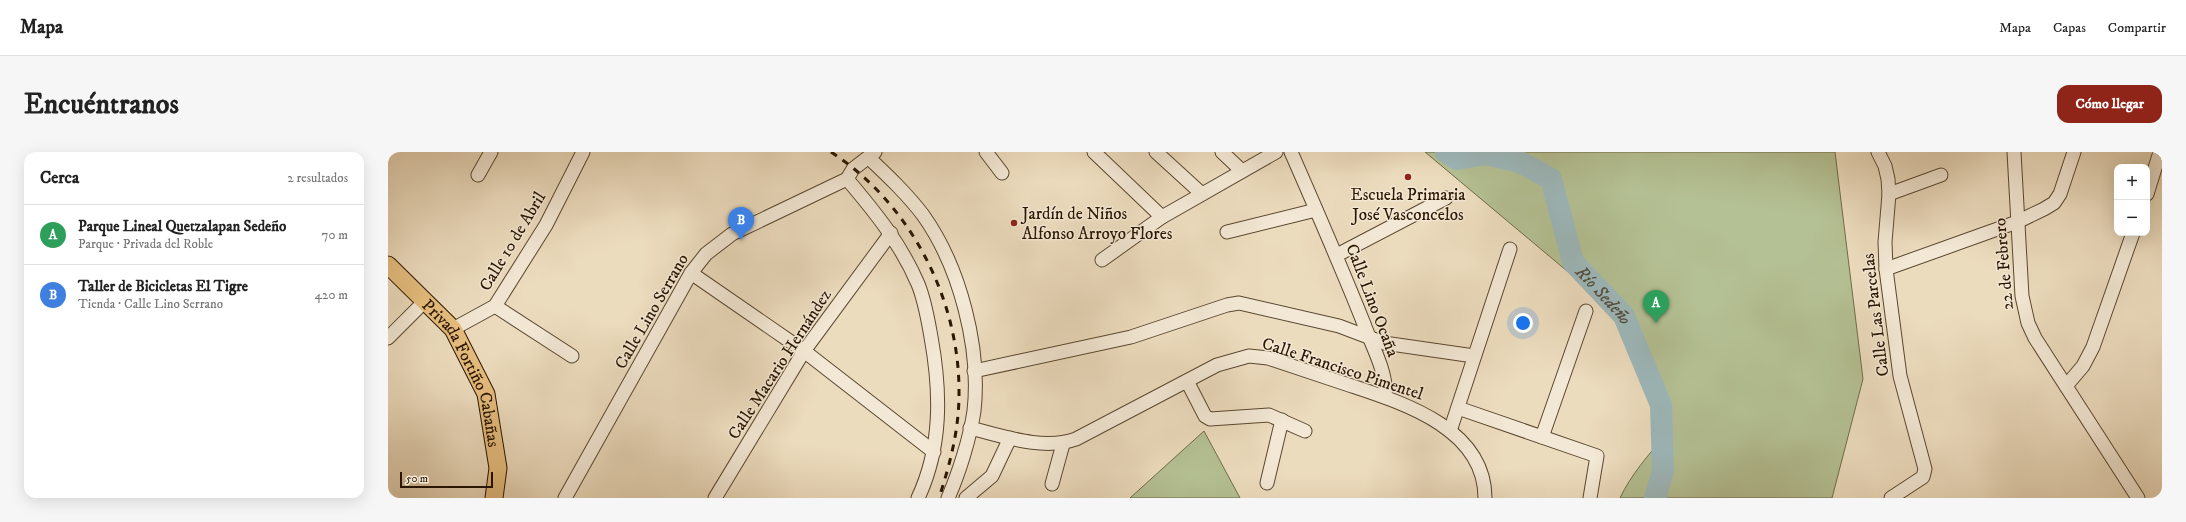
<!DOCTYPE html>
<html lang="es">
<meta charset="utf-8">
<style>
body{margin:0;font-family:"IM FELL DW Pica",serif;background:#f6f6f6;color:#222}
.controls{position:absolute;right:12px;top:12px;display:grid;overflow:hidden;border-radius:8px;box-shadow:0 4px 16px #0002}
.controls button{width:36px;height:36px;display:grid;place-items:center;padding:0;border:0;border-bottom:1px solid #e0e0e0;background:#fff;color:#222;font:20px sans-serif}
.scale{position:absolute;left:12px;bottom:10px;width:93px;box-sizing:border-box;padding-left:4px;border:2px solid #2a1601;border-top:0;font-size:11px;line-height:14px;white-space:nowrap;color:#2a1601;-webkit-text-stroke:3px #f3e8d5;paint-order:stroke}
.you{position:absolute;left:1135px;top:171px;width:14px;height:14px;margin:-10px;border:3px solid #fff;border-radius:50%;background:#1a73e8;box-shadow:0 0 0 6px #1a73e833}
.badge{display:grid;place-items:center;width:26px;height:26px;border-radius:50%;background:#8f2418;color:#fff;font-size:13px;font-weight:700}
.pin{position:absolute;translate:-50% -33px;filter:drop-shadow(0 1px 2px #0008)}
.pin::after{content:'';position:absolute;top:21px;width:14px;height:12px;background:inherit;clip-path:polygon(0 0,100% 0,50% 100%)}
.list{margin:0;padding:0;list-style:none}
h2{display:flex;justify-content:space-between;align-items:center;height:52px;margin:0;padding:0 16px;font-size:17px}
h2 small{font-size:13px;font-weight:400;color:#767676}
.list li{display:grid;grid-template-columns:26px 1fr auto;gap:12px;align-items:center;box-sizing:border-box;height:60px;padding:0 16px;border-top:1px solid #e0e0e0}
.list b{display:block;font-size:15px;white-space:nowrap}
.list p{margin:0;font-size:13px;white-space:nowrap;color:#767676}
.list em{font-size:13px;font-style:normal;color:#767676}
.map{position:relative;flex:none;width:1774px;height:346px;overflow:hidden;border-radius:12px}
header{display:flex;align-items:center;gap:24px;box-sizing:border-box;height:56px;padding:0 20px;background:#fff;border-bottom:1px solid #e0e0e0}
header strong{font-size:19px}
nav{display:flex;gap:22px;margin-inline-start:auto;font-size:14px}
.intro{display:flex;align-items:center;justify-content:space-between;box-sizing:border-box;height:96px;padding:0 24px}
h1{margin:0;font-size:28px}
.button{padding:10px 18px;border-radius:12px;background:#8f2418;color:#fff;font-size:14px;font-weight:700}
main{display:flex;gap:24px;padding:0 24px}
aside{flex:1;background:#fff;border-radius:12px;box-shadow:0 4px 16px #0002}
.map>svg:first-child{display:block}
.green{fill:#b4c194;stroke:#6f6c4a}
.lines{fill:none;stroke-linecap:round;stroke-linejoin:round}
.river{stroke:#9db9bc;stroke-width:22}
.minor-casing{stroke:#5a4830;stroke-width:15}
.major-casing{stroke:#2a1601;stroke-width:19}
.minor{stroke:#f3e8d5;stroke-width:13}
.major{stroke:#e6be7f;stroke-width:17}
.rail{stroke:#2a1601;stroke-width:3;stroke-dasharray:7 7;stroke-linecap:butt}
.poi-dot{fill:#8f2418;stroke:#f3e8d5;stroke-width:1.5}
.labels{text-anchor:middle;stroke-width:3;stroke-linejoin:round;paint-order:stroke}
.poi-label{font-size:17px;fill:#2a1601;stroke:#f3e8d5}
.street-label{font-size:17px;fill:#2a1601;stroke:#f3e8d5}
.water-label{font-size:18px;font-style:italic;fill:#524f42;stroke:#f3e8d5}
</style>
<header>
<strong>Mapa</strong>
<nav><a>Mapa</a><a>Capas</a><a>Compartir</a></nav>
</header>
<div class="intro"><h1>Encuéntranos</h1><a class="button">Cómo llegar</a></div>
<main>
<aside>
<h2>Cerca<small>2 resultados</small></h2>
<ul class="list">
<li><span class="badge" style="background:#2e9e5b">A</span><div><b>Parque Lineal Quetzalapan Sedeño</b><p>Parque · Privada del Roble</p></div><em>70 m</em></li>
<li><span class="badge" style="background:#3f7fe0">B</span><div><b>Taller de Bicicletas El Tigre</b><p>Tienda · Calle Lino Serrano</p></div><em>420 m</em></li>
</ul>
</aside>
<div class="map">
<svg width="1774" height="346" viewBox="0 0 1774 346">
<rect width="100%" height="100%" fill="#ecdcbe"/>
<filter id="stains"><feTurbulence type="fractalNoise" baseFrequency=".005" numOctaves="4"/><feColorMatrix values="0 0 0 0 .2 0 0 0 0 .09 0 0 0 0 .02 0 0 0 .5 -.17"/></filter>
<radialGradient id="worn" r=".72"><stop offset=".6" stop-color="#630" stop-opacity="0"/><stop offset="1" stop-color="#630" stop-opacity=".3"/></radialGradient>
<g class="green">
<path d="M1037,0h410l28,227 -31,119h-212c11,-23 28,-43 45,-62l-2,-21 -16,-47 -30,-51 -50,-46z"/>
<path d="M816,279l36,67h-110z"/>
</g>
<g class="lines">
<path class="river" id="s1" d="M1058,0l11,7 29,-5 34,8 31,17 22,83 51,54 37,89 2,66 -8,27"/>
<g class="minor-casing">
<g id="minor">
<path d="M598,0l16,21"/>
<path d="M706,0l68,65"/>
<path d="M768,0l46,42"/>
<path d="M834,0l20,19"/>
<path d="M903,0c25,57 50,114 73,172 8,22 24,50 21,73"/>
<path d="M1490,0l7,14 3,13 1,15 -4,48 1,27 14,107 25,93 -2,8 -32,21"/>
<path d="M1626,0l8,144 6,27 7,15 103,160"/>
<path d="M481,6c19,18 38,36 54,57 37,52 58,133 51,196 -4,27 -15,62 -26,87"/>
<path d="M90,23l13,-23"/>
<path d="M459,27c28,33 54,65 71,105 7,17 10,36 13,53 10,55 11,110 -13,161"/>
<path d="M1501,42l52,-19"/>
<path d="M1759,42l13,-42"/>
<path d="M839,80l89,-22"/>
<path d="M949,103l109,-57"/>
<path d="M714,108l60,-43 114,-65"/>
<path d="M1498,117l131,-47 27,-13 10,-6 6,-9 14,-42"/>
<path d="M303,121l113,78 130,101"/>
<path d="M107,154l77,50"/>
<path d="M65,177l42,-23 51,-81 37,-73"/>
<path d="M0,186l37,-37"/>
<path d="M586,219l157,-34 96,-32 12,-2 100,23 45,17 90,13"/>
<path d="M799,229l18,35 5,3 59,-4 36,16"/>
<path d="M1678,234l17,-20 10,-19 40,-114"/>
<path d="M1070,256l139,48 -7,42"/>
<path d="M582,276c33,8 73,23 106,11l141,-74 32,-9 19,2c27,9 54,18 81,27 54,18 136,43 136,113"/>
<path d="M1062,279l60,-182"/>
<path d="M1154,285l44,-126"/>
<path d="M879,331l15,-63"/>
<path d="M664,332l11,-40"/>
<path d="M177,346l126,-225 15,-19 26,-20 115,-55 6,-10 22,-17"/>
<path d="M327,346l89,-147 87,-118"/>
<path d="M578,346l26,-22 18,-38"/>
</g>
</g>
<g class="major-casing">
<g id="major">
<path id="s2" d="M0,113l65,64 33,65 12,74 -4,30"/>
</g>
</g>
<use href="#minor" class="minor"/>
<use href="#major" class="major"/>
<path class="rail" d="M443,0c80,52 129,148 128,242 0,36 -9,70 -20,104"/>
</g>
<g class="poi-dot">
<circle cx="1020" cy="25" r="4"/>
<circle cx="626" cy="71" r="4"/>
</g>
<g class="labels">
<g class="poi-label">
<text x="1020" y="48">Escuela Primaria<tspan x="1020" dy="20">José Vasconcelos</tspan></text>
<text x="634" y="67" text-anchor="start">Jardín de Niños<tspan x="634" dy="20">Alfonso Arroyo Flores</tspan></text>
</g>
<g class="street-label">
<text transform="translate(124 89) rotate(-59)" y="6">Calle 10 de Abril</text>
<text transform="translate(1615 112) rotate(-95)" y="6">22 de Febrero</text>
<text transform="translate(985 148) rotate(69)" y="6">Calle Lino Ocaña</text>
<text transform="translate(263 159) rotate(-60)" y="6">Calle Lino Serrano</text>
<text transform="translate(1487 163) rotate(-97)" y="6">Calle Las Parcelas</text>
<text transform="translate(391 212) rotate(-57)" y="6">Calle Macario Hernández</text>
<text transform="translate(955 216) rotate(18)" y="6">Calle Francisco Pimentel</text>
<text dy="6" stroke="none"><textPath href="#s2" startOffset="135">Privada Fortiño Cabañas</textPath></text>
</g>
<g class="water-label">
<text dy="6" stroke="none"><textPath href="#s1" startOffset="244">Río Sedeño</textPath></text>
</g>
</g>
<rect width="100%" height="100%" filter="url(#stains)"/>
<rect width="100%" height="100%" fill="url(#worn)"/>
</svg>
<div class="controls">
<button>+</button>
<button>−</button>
</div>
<div class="scale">50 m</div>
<div class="you"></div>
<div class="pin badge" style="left:1268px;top:171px;background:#2e9e5b">A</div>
<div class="pin badge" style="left:353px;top:88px;background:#3f7fe0">B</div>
</div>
</main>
